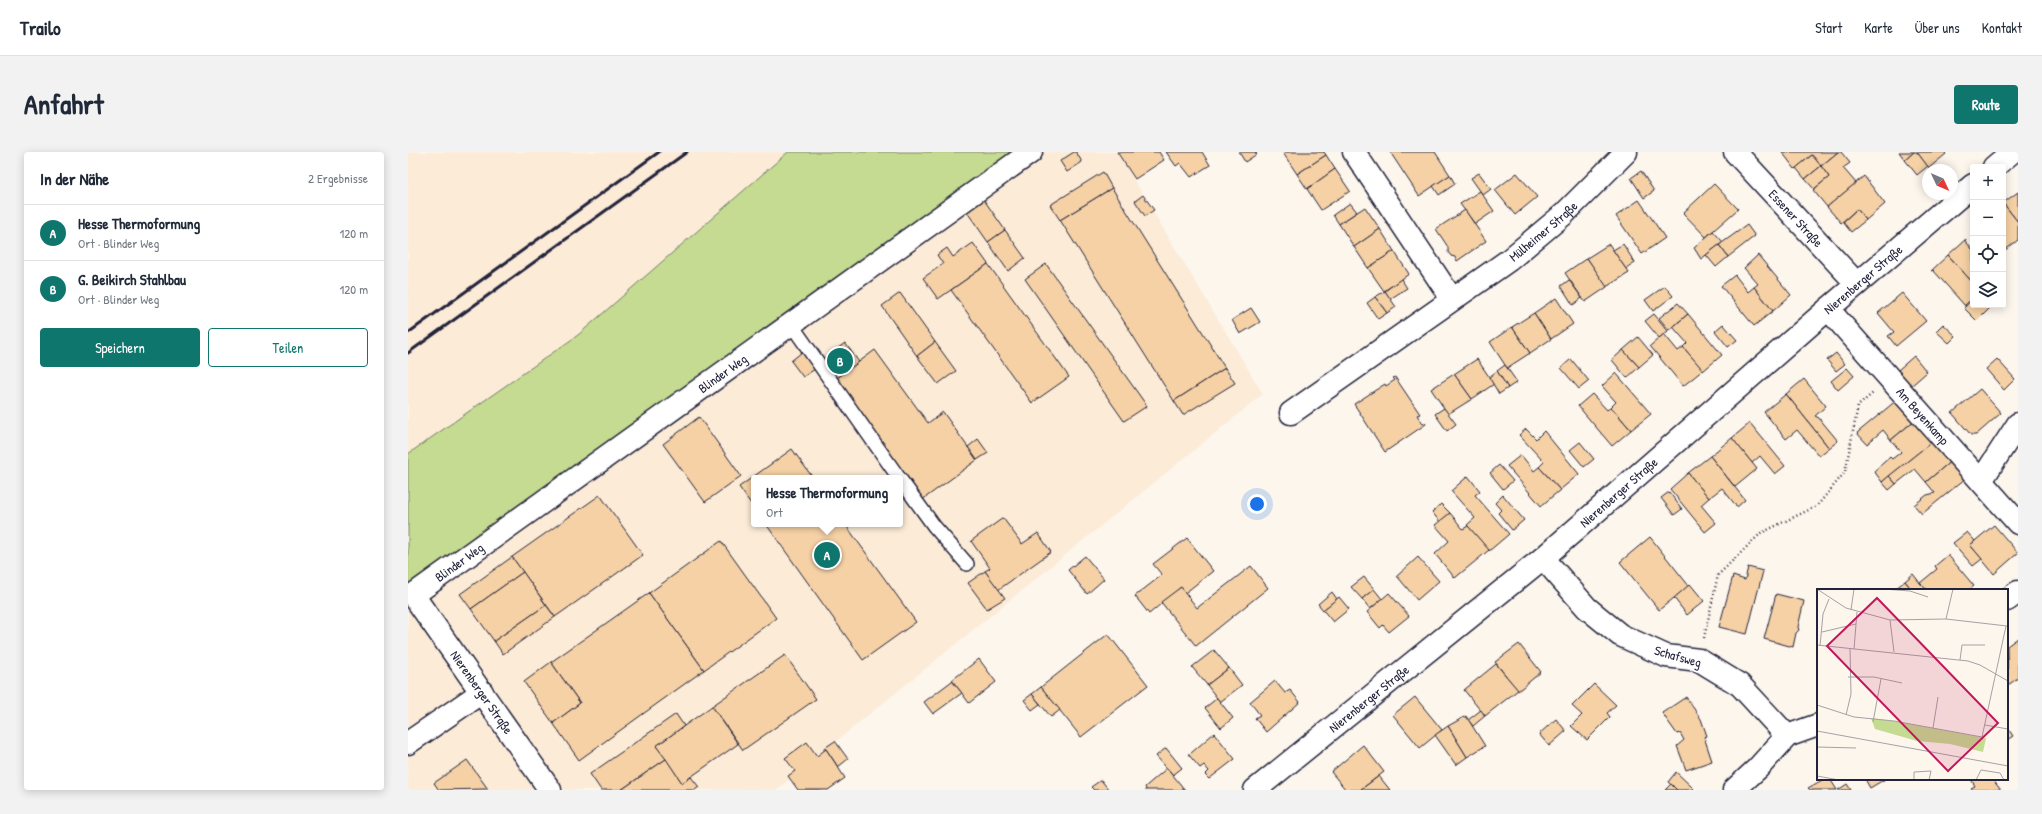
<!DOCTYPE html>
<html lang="de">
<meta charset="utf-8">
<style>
body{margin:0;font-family:"Patrick Hand",sans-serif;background:#f2f2f3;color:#1f2937}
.controls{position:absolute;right:12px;top:12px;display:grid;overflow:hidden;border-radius:4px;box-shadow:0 2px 10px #0003}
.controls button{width:36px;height:36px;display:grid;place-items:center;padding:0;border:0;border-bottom:1px solid #e0e1e3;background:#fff;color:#1f2937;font:20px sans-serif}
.compass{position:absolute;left:1514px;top:12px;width:36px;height:36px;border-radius:50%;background:#fff;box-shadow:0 2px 10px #0003;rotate:134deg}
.you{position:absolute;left:849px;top:352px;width:14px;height:14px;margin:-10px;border:3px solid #fff;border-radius:50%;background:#1a73e8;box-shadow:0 0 0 6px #1a73e833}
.badge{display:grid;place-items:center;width:26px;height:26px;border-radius:50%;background:#0f766e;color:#fff;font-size:13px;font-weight:700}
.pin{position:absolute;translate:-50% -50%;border:2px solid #fff;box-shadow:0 1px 4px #0006}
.popup{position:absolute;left:343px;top:323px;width:152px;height:52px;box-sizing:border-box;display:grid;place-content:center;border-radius:4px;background:#fff;filter:drop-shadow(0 1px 3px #0005);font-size:13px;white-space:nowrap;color:#747a83}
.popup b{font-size:15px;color:#1f2937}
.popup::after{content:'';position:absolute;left:50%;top:100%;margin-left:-8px;border:8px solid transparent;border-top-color:#fff}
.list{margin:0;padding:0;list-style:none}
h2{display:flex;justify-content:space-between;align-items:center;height:52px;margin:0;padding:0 16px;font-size:17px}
h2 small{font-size:13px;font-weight:400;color:#747a83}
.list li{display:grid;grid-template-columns:26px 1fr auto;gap:12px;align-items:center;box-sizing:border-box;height:56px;padding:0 16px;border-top:1px solid #e0e1e3}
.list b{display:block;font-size:15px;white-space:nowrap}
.list p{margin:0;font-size:13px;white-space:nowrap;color:#747a83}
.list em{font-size:13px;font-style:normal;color:#747a83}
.actions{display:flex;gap:8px;padding:12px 16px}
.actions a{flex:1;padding:9px 0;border:1px solid #0f766e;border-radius:4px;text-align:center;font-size:14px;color:#0f766e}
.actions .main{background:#0f766e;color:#fff}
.icon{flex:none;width:22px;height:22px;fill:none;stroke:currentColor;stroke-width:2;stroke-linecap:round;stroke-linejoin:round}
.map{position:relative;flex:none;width:1610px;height:638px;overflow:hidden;border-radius:4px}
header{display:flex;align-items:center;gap:24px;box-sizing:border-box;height:56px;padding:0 20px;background:#fff;border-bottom:1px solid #e0e1e3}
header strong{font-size:19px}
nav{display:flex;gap:22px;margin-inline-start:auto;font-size:14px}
.intro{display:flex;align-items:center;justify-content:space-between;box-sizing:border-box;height:96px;padding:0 24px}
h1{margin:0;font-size:28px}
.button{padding:10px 18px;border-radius:4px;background:#0f766e;color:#fff;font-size:14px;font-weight:700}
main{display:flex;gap:24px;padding:0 24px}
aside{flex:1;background:#fff;border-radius:4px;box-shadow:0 2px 10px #0003}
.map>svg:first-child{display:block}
.built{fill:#fbebd7;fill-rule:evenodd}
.green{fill:#c4db91;stroke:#737e66}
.building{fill:#f5d1a5;stroke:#22223b}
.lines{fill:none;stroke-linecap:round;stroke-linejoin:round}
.lane-casing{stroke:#22223b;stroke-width:16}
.street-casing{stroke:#22223b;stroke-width:25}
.path{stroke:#22223b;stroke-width:2.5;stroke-dasharray:1 3;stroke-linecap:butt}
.lane{stroke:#fff;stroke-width:13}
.street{stroke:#fff;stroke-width:22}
.rail{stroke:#22223b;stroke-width:3}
.labels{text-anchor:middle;stroke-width:3.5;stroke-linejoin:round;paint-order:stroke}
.street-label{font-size:13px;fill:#22223b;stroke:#fff}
.inset-road{fill:none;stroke:#a5a1a6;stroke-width:1}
.view{fill:#c2185b;fill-opacity:0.15;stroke:#c2185b;stroke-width:2}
.inset-edge{fill:none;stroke:#22223b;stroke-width:2}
</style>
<header>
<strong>Trailo</strong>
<nav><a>Start</a><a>Karte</a><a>Über uns</a><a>Kontakt</a></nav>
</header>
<div class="intro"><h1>Anfahrt</h1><a class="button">Route</a></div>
<main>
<aside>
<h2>In der Nähe<small>2 Ergebnisse</small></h2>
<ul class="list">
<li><span class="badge">A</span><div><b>Hesse Thermoformung</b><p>Ort · Blinder Weg</p></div><em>120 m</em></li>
<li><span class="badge">B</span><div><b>G. Beikirch Stahlbau</b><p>Ort · Blinder Weg</p></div><em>120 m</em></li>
</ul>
<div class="actions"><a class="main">Speichern</a><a>Teilen</a></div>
</aside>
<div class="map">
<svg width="1610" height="638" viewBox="0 0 1610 638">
<rect width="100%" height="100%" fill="#fdf6ed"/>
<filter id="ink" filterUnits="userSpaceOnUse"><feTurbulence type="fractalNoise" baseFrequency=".025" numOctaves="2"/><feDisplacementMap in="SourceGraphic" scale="8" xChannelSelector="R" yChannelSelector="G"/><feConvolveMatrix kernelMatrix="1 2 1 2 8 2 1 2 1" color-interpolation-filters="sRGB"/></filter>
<g filter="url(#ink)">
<g class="built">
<path d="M0,0h380l-210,183 -170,119z"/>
<path d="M629,0h80l146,242 -487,396h-368v-192zM346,326h146v46h-146z"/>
</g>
<path class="green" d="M380,0h249l-629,446v-144l170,-119z"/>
<g class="building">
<path d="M666,0h2l6,10 -15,10 -7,-11z"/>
<path d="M709,0h42l5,8 -29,19z"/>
<path d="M758,0h36l8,13 -19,12 -11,-14 -4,3z"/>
<path d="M831,0h16l2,2 -12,8z"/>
<path d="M877,0h39l2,3 -29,19 -14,-21z"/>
<path d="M982,0h45l15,23 -31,21z"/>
<path d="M1374,0h56l-17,14 -9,-11 -17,14z"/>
<path d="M1430,0h3l9,11 -7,5 13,15 -29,24 -14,-17 16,-13 -8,-11z"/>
<path d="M1491,0h15l-9,8z"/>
<path d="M1506,0h3l11,14 -11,9 -12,-15z"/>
<path d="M1509,0h27l2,2 -17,14z"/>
<path d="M918,3l9,14 -28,20 -10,-15z"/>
<path d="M1404,3l9,11 -16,13 -9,-11z"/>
<path d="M1413,14l8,11 -15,12 -9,-10z"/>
<path d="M927,17l15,22 -29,19 -14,-21z"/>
<path d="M1233,19l13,20 -10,7 -13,-20z"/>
<path d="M695,20l9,16 -52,32 -10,-15z"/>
<path d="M1071,21l12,16 -8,6 -12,-17z"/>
<path d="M1109,21l20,24 -22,18 -20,-25z"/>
<path d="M1042,23l5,9 -16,11 -6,-9z"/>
<path d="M1456,24l21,28 -19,16 -9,-11 -16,14 -14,-16z"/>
<path d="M1306,32l24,25 -32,28 -23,-24z"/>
<path d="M704,36l113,180 -51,33 -114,-181z"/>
<path d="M1072,39l14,20 -19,13 -15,-20z"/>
<path d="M1610,40v30l-15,-19z"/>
<path d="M735,43l11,15 -9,6 -10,-15z"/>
<path d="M576,48l21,30 -17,12 -21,-30z"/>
<path d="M1231,48l26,38 -23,16 -26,-38z"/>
<path d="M942,51l7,9 -18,12 -6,-9z"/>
<path d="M1595,51l15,19v18l-14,11z"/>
<path d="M957,55l15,22 -26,18 -15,-23z"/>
<path d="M1449,57l9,11 -15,12 -8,-10z"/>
<path d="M1057,58l21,31 -29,20 -2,-4 -4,-1 -3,-4v-5l-12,-18z"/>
<path d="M1339,73l8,11 -27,21 -9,-12z"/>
<path d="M972,77l14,22 -26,17 -14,-21z"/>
<path d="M597,78l20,28 -17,13 -20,-29z"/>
<path d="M1305,79l10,11 -22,17 -7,-11z"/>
<path d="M1558,87l-1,2 8,9v33l-25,-28z"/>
<path d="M565,91l15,21 -50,35 -15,-21 20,-14 -6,-9 10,-7 6,9z"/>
<path d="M1201,92l20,29 -23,14 -19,-29z"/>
<path d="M1215,92l12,19 -9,6 -13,-19z"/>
<path d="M1311,93l9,12 -12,10 -10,-12z"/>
<path d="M986,99l15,23 -25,17 -16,-23z"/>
<path d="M1350,103l33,40 -18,16 -19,-24 4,-3 -14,-16z"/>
<path d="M1540,103l25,28v15l-8,7 1,2 -33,-37 -2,1z"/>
<path d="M1179,106l20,29 -22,15 -20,-29z"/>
<path d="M580,112l81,113 -37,26 -81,-113z"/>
<path d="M638,112l101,142 -23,15 -99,-142z"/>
<path d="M1327,123l13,17 6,-5 19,24 -19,15 -33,-40z"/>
<path d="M993,127l6,9 -17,11 -5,-8z"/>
<path d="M1161,128l13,18 -9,7 -12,-19z"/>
<path d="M1257,134l8,10 -20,15 -8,-11z"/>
<path d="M977,139l11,16 -9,6 -12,-16z"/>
<path d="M492,141l35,49 -18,14 -35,-50z"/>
<path d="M1494,141l24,28 -30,25 -8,-10 6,-4 -16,-19z"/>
<path d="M967,145l12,16 -9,6 -11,-16z"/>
<path d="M1148,146l17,26 -22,15 -17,-26z"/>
<path d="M1565,146v7h20l-16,16 -13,-13z"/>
<path d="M1270,151l10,11 -19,16 -10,-12z"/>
<path d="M843,156l9,14 -20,12 -8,-14z"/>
<path d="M1126,161l17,26 -21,14 -18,-26z"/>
<path d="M1246,162l14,17 -9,7 -14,-17z"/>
<path d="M1280,162l34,41 -19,16 -20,-24 4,-4 -14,-16z"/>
<path d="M1315,172l14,16 -9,7 -13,-16z"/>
<path d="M1535,172l13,12 -7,7 -13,-12z"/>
<path d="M1104,175l18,26 -23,15 -17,-26z"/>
<path d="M1256,182l14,17 5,-4 20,23 -20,16 -33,-40z"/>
<path d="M1230,185l15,18 -14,12 -16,-17z"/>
<path d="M527,190l21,29 -18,13 -21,-28z"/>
<path d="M437,191l14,19 -23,17 -14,-19z"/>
<path d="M467,198l53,73 15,-11 34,48 -55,40 -86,-121z"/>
<path d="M1215,198l16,17 -12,11 -15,-18z"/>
<path d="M394,200l13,17 -12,8 -12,-16z"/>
<path d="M1428,201l9,11 -9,7 -9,-11z"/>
<path d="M1506,204l13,16 -16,14 -13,-16z"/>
<path d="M1069,207l17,25 -22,15 -18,-25z"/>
<path d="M1163,207l18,22 -10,8 -18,-21z"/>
<path d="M1589,207l18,20 -11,11 -18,-21z"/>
<path d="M1097,213l12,17 -9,6 -11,-17z"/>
<path d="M817,216l10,15 -52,32 -9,-14z"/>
<path d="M1439,216l7,8 -16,14 -7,-9z"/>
<path d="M1089,219l11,17 -9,6 -10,-17z"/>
<path d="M1208,221l35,41 -20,16 -20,-23 5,-5 -14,-16z"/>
<path d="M1046,222l18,25 -24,15 -17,-25z"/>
<path d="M987,225l25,37 -3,1 6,9 2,-2 1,2 -41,28 -31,-48 31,-20 1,2 9,-6 -2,-2z"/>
<path d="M1396,227l22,27 -11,10 4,2 19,23 -9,7 -43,-54z"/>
<path d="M1572,237l21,24 -25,22h-5l-19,-22z"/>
<path d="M1184,242l15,16 4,-3 20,23 -19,16 -34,-40z"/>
<path d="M1378,242l43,54 -10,8 -22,-26 -11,9 -22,-27z"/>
<path d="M1490,247l17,21 -24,20 -8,-10 -16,14 -10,-11z"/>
<path d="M1036,256l12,16 -9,7 -12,-17z"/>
<path d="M291,265l42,59 -36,26 -42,-58z"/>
<path d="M1507,268l18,21 -51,41 -8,-11 16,-14 2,2 9,-7 -10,-12z"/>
<path d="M1342,271l35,43 -10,8 -15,-18 -8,7 -20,-25z"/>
<path d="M1118,277l10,10 8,-8 35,43 -19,16 -21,-23 5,-5 -25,-27z"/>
<path d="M1324,286l25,31 -22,18 -25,-31z"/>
<path d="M570,287l10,14 -11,7 -9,-13z"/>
<path d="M1525,289l18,20 -25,21 -11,-13 -19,15 -7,-8z"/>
<path d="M1172,290l14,17 -10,8 -14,-17z"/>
<path d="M384,297l21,29h-59v30l-15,-21z"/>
<path d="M1113,303l13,16 5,-4 21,23 -19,16 -34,-40z"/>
<path d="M1302,304l35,44 -8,7 -15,-19 -13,10 -21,-25z"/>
<path d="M1543,309l15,17 -44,36 -8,-9 13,-10 8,-2 -9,-11z"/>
<path d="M1091,313l14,16 -10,8 -13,-16z"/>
<path d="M1280,321l21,25 -8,7 15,18 -11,9 -35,-43z"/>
<path d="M1060,324l12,15 -5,4 34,39 -20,17 -22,-26 8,-7 -24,-27z"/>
<path d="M1481,324l7,8 -7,6 -7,-8z"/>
<path d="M1261,340l13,17 -8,6 -13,-17z"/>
<path d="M192,343l43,60 -88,62 -43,-60z"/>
<path d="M1095,343l21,25 -12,10 -14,-17 3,-3 -6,-7z"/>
<path d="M1033,352l9,9 -10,9 -8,-10z"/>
<path d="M1042,361l13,16 5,-3 21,24 -34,28 -20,-24 14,-13 -14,-16z"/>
<path d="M595,366l19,26 16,-11 13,19 -53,38 -13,-19 5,-3 -19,-27z"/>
<path d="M358,372h79l71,98 -53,38z"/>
<path d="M1586,373l24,28 -24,21 -24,-29z"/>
<path d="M1559,380l8,9 -5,4 12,14 -9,7 -20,-23z"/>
<path d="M1242,385l39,49 -30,24 -39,-48z"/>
<path d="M779,386l26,33 -28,22 -4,-6 -32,27 -14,-18 27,-21 -9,-11z"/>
<path d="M313,389l55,77 -72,52 -55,-77z"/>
<path d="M1540,403l26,31 -5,4h-42l-7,-7 17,-14 -2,-3z"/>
<path d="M677,404l19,23 -17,15 -19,-24z"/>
<path d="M104,405l11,15 -52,37 -11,-15z"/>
<path d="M1010,405l21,24 -22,19 -20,-24z"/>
<path d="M843,414l17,22 -72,58 -35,-44 20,-15 16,21z"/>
<path d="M1340,415l15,4 -16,63 -28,-7 14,-51 12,4z"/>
<path d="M577,419l20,27 -18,11 -19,-26z"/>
<path d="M115,420l23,33 -52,36 -23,-32z"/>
<path d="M1505,422l7,9 7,7h-15l-7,-9z"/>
<path d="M956,425l10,12 -12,10 -11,-12z"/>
<path d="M1497,429l7,9h-16l-1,-1z"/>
<path d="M1282,432l14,17 -17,14 -13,-17z"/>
<path d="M966,437l8,10 -12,10 -8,-10z"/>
<path d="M924,440l5,7 -14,11 -5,-6z"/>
<path d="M241,441l55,77 -125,90 -26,-37 27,-20 -29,-41z"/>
<path d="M981,441l20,23 -20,16 -6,-7 -3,3 -13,-16z"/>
<path d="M1368,442l28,7 -6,26 1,3 -3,3 -3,14 -29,-8z"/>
<path d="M931,445l10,12 -16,13 -10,-12z"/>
<path d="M138,453l9,12 -52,37 -9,-13z"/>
<path d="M700,482l40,51 -67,52 -40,-50z"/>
<path d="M1610,486v40l-10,7 -1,-39z"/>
<path d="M1111,492l22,28 -23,19 -23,-29z"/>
<path d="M806,498l15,18 -22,17 -15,-18z"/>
<path d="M377,503l31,44 -73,51 -31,-44z"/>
<path d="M571,507l17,23 -27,21 -17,-23z"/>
<path d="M143,510l29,41 -27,20 -29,-41z"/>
<path d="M1088,512l22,26 -33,26 -21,-26z"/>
<path d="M821,516l13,17 -22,17 -13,-17z"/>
<path d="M544,529l10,12 -29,21 -9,-12z"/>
<path d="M867,529l10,12 5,-3 10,12 -34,30 -11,-14 5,-3 -10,-13z"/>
<path d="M1186,532l22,21 -9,8 3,4 -23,23 -16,-14 11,-11 -10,-9z"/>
<path d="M633,535l19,23 -9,7 -19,-23z"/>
<path d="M624,542l8,10 -8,6 -8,-10z"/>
<path d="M1007,545l27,33 -22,18 -27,-33z"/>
<path d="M1278,545l15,22 6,17 -3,1 8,24 -26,9 -9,-24 7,-6 -4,-7 -3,1 -15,-21z"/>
<path d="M809,546l16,20 -12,10 -16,-20z"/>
<path d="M304,554l26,38 -56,39 -26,-37z"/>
<path d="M1073,558l4,6 -12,10 -5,-6z"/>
<path d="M268,562l8,12 -28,20 10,13 -45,31h-20l-11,-16z"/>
<path d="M1058,564l19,30 -18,11 -19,-31z"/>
<path d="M1148,567l10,12 -17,15 -10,-12z"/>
<path d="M1040,574l19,31 -11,8 -21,-30z"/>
<path d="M1599,575l6,9 -6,4z"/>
<path d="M806,581l21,26 -26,20 -4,-4 4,-4 -5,-6 -4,3 -12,-14h2z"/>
<path d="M427,589l13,18 -10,8 -12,-18h-3z"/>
<path d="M399,590l10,14 9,-7 19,29 -17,12h-30l-10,-14 7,-5 -10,-13z"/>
<path d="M955,593l21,27 -24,18h-14l-15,-18z"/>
<path d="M758,596l16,20 -9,7 -17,-19z"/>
<path d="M258,607l16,24 9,-6 8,10 -4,3h-74z"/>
<path d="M59,608l21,29 -49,1 -5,-7z"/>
<path d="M759,616l18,22h-40l1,-1 -1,-2z"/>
<path d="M1268,620l18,17 -2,1h-15l-9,-8z"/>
<path d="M971,624l11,14h-30z"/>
<path d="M1416,627h6l7,11h-27l-2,-2z"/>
<path d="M1457,627h20l-15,9z"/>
<path d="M1563,627h21l9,11h-28l-2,-2 4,-2z"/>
<path d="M693,628l8,10h-15l-3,-3z"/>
<path d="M1263,632l6,6h-12z"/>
<path d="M1439,632l4,6h-13z"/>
</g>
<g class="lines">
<g class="lane-casing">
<g id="lane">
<path d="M383,172l108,154"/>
<path d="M492,327l34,47 33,38"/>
</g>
</g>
<g class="street-casing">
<g id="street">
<path d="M946,0l98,147"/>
<path id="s1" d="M1327,0l122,132"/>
<path d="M1586,15l18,-15"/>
<path id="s2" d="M1420,157l190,214"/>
<path id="s3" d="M883,261l218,-153 55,-46 62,-62"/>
<path d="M1573,329l37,-57"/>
<path d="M1135,406l44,50 33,27 46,21 33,4 41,25 47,51"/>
<path d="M1599,448l11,-8"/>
<path d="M0,591l74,-51"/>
<path id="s4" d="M142,638l-137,-195 618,-443"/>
<path id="s5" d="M847,638l288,-232 285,-249 145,-124"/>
<path d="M1326,638l24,-22 29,-32 31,-11"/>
</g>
</g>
<path class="path" d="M1296,486l14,-63 43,-42 56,-27 28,-34 13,-66 15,-13"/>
<use href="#lane" class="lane"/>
<use href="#street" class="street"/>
<g class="rail">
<path d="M0,181l251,-181"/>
<path d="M0,201l279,-201"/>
</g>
</g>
</g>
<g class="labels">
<g class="street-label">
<text dy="5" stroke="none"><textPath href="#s1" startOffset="90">Essener Straße</textPath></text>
<text dy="5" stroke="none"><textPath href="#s3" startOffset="311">Mülheimer Straße</textPath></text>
<text dy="5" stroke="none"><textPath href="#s5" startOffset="794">Nierenberger Straße</textPath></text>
<text dy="5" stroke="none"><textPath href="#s4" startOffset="619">Blinder Weg</textPath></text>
<text dy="5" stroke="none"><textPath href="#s2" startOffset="143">Am Beyenkamp</textPath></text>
<text dy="5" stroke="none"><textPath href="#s5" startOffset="470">Nierenberger Straße</textPath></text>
<text dy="5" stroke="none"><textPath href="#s4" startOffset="295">Blinder Weg</textPath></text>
<text transform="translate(1270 504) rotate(16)" y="5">Schafsweg</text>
<text transform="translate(74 540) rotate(55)" y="5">Nierenberger Straße</text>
<text dy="5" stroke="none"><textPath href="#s5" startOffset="146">Nierenberger Straße</textPath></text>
</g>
</g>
<g transform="translate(1409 437)">
<rect width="191" height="191" fill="#fdf6ed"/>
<path d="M54,129l23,3 92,17 -3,14 -33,-8 -33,-3 -42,-12z" fill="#c4db91"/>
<path class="inset-road" d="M0,0l29,19 44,12 56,-1 61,7M66,0l27,2 18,6M34,21l3,-21M129,30l7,-30M73,31l4,32M5,43l34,-8M0,56l151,16 12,4 28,16M3,57l3,-32 6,-15M37,60l3,-37M143,71l2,-15h23M31,88h26l28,6M0,116l37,12 40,4 88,16 24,-111M29,126l5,-21 -1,-46M56,133l8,-43M168,136l23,4M116,139l5,-31M0,142l191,35M0,158l39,1M0,187l22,4M97,191v-8l17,-1 -2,9M159,191l5,-10 19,3 4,7"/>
<path class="view" d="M60,9l121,125 -50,48 -121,-125z"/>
<rect width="191" height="191" class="inset-edge"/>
</g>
</svg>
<div class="controls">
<button>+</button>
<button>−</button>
<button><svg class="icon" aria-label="locate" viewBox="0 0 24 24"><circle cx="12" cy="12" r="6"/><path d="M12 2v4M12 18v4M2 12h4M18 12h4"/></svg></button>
<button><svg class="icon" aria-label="layers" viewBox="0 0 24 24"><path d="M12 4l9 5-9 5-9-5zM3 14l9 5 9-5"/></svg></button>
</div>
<svg class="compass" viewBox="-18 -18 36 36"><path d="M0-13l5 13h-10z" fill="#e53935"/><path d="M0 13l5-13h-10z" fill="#747a83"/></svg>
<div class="you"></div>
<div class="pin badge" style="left:419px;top:403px">A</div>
<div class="popup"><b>Hesse Thermoformung</b>Ort</div>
<div class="pin badge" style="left:432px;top:209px">B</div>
</div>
</main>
